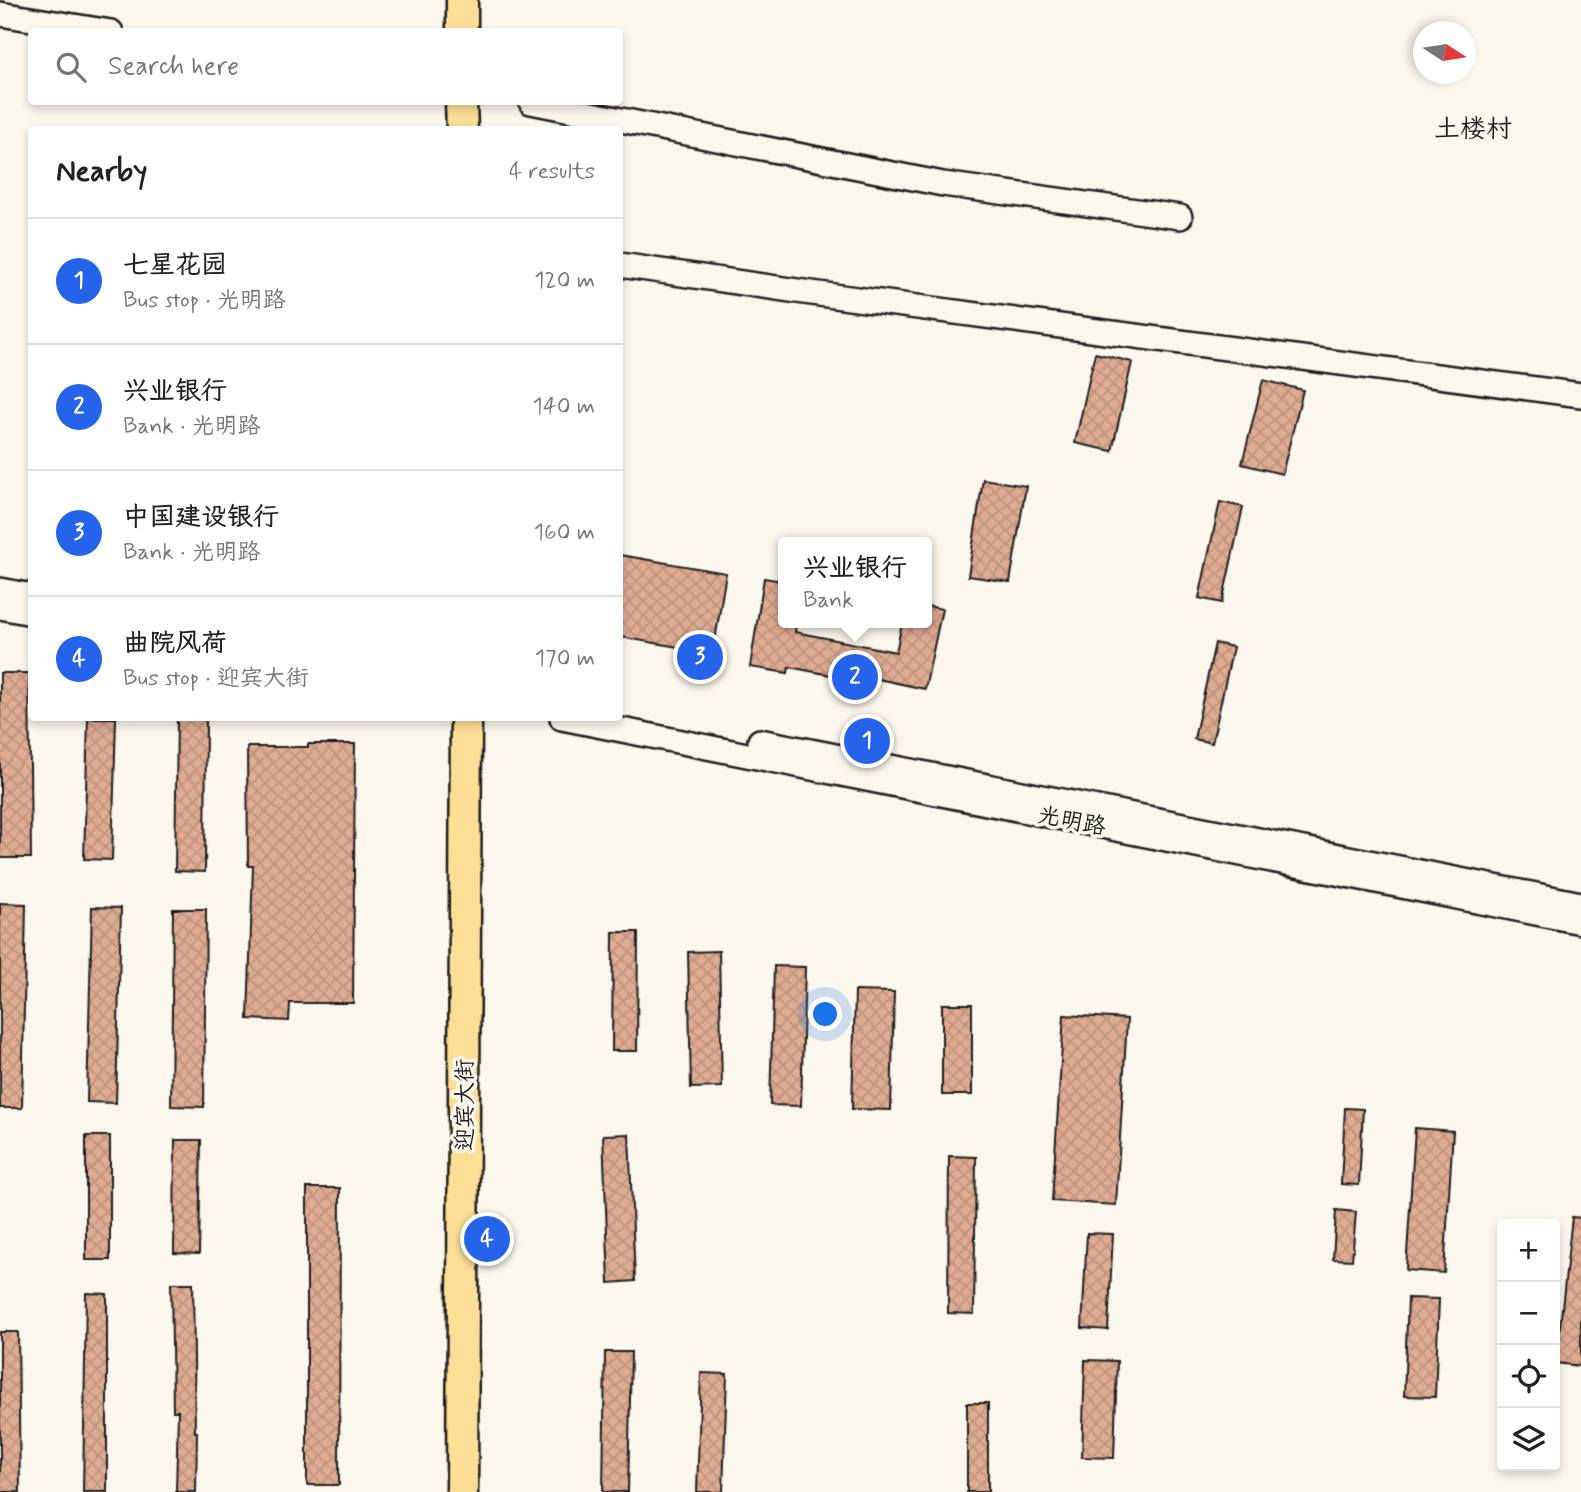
<!DOCTYPE html>
<meta charset="utf-8">
<style>
body{margin:0;font-family:Mynerve,"LXGW WenKai TC",sans-serif;background:#f2f2f2;color:#222}
.controls{position:absolute;right:21px;bottom:21px;display:grid;overflow:hidden;border-radius:7px;box-shadow:0 4px 10px #0003}
.controls button{width:63px;height:63px;display:grid;place-items:center;padding:0;border:0;border-bottom:2px solid #e0e0e0;background:#fff;color:#222;font:35px sans-serif}
.compass{position:absolute;left:1413px;top:21px;width:63px;height:63px;border-radius:50%;background:#fff;box-shadow:0 4px 10px #0003;rotate:102deg}
.you{position:absolute;left:826px;top:1015px;width:24px;height:24px;margin:-18px;border:5px solid #fff;border-radius:50%;background:#1a73e8;box-shadow:0 0 0 10px #1a73e833}
.badge{display:grid;place-items:center;width:46px;height:46px;border-radius:50%;background:#2563eb;color:#fff;font-size:23px;font-weight:700}
.pin{position:absolute;translate:-50% -50%;border:4px solid #fff;box-shadow:0 2px 7px #0006}
.popup{position:absolute;left:778px;top:537px;width:154px;height:91px;box-sizing:border-box;display:grid;place-content:center;border-radius:7px;background:#fff;filter:drop-shadow(0 2px 5px #0005);font-size:23px;white-space:nowrap;color:#767676}
.popup b{font-size:26px;color:#222}
.popup::after{content:'';position:absolute;left:50%;top:100%;margin-left:-14px;border:14px solid transparent;border-top-color:#fff}
.list{margin:0;padding:0;list-style:none}
h2{display:flex;justify-content:space-between;align-items:center;height:91px;margin:0;padding:0 28px;font-size:30px}
h2 small{font-size:23px;font-weight:400;color:#767676}
.list li{display:grid;grid-template-columns:46px 1fr auto;gap:21px;align-items:center;box-sizing:border-box;height:126px;padding:0 28px;border-top:2px solid #e0e0e0}
.list b{display:block;font-size:26px;white-space:nowrap}
.list p{margin:0;font-size:23px;white-space:nowrap;color:#767676}
.list em{font-size:23px;font-style:normal;color:#767676}
.icon{flex:none;width:38px;height:38px;fill:none;stroke:currentColor;stroke-width:2;stroke-linecap:round;stroke-linejoin:round}
.map{position:relative;flex:none;width:1581px;height:1492px;overflow:hidden}
.search{position:absolute;background:#fff;box-shadow:0 4px 10px #0003;left:28px;top:28px;width:595px;height:77px;display:flex;align-items:center;gap:18px;box-sizing:border-box;padding:0 24px;border-radius:7px;color:#767676;font-size:26px}
.panel{position:absolute;background:#fff;box-shadow:0 4px 10px #0003;left:28px;top:126px;width:595px;height:595px;border-radius:7px}
.map>svg:first-child{display:block}
.building{fill:url(#building-cross-hatch);stroke:#1c1c1c;stroke-width:2}
.lines{fill:none;stroke-linecap:round;stroke-linejoin:round}
.minor-casing{stroke:#1c1c1c;stroke-width:28}
.major-casing{stroke:#1c1c1c;stroke-width:35}
.minor{stroke:#fbf7ec;stroke-width:23}
.major{stroke:#fdde96;stroke-width:30}
.labels{text-anchor:middle;stroke-width:7;stroke-linejoin:round;paint-order:stroke}
.street-label{font-size:23px;fill:#1c1c1c;stroke:#fbf7ec}
.quarter-label{font-size:26px;fill:#1c1c1c;stroke:#fbf7ec}
</style>
<div class="map">
<svg width="1581" height="1492" viewBox="0 0 1581 1492">
<defs>
<pattern id="building-cross-hatch" width="8" height="8" patternUnits="userSpaceOnUse" patternTransform="scale(1.75)"><rect width="8" height="8" fill="#dfab92"/><path d="M0 0l8 8M0 8l8-8" fill="none" stroke="#bf937d"/></pattern>
</defs>
<rect width="100%" height="100%" fill="#fbf7ec"/>
<filter id="ink" filterUnits="userSpaceOnUse"><feTurbulence type="fractalNoise" baseFrequency=".0143" numOctaves="2"/><feDisplacementMap in="SourceGraphic" scale="14" xChannelSelector="R" yChannelSelector="G"/><feConvolveMatrix kernelMatrix="1 2 1 2 8 2 1 2 1" color-interpolation-filters="sRGB"/></filter>
<g filter="url(#ink)">
<g class="building">
<path d="M1095,353l37,9 -20,89 -37,-8z"/>
<path d="M1263,380l40,10 -21,84 -40,-10z"/>
<path d="M983,479l43,7 -16,96 -42,-6z"/>
<path d="M1220,502l23,5 -21,96 -23,-5z"/>
<path d="M620,555l106,18 -13,80 -93,-16z"/>
<path d="M764,578l19,3v42h13l-1,9 101,20 6,-29h25v-17l15,3 -17,80 -52,-11 -1,5 -83,-16 -1,6 -38,-6z"/>
<path d="M1215,643l18,4 -21,96 -18,-4z"/>
<path d="M0,673h29l2,185h-31z"/>
<path d="M88,718h28l-4,142 -28,-1z"/>
<path d="M177,718h29l-1,154 -30,-1z"/>
<path d="M308,744h47l-2,259h-63l-1,18 -41,-2 5,-153h-5l-1,-119h61z"/>
<path d="M0,903l26,1 -4,204h-22z"/>
<path d="M92,907l29,1 -5,195 -29,-1z"/>
<path d="M173,909h33l-2,198 -33,-1z"/>
<path d="M613,932h25l-1,119h-25z"/>
<path d="M719,951l3,136 -31,1 -3,-136z"/>
<path d="M774,966l31,1 -4,139 -31,-1z"/>
<path d="M855,991l39,1 -3,118 -39,-1z"/>
<rect x="942" y="1004" width="30" height="91"/>
<path d="M1064,1015l63,4 -11,186 -64,-4z"/>
<path d="M1345,1108l18,1 -4,76 -18,-1z"/>
<path d="M1415,1128l38,3 -9,142 -38,-3z"/>
<path d="M629,1134l6,147 -26,2 -6,-148z"/>
<rect x="86" y="1136" width="24" height="124"/>
<path d="M175,1140h26l-2,114 -25,-1z"/>
<path d="M949,1156l27,1 -2,157 -26,-1z"/>
<path d="M307,1188h33l-1,297h-32z"/>
<path d="M1336,1210l20,2 -4,48 -19,-1z"/>
<path d="M1572,1217l9,1v148l-25,-3z"/>
<path d="M1087,1233l26,1 -5,96 -26,-2z"/>
<path d="M171,1283h22l2,149h2l-1,60h-20l2,-81h-5z"/>
<path d="M86,1293l21,1v198h-24z"/>
<path d="M1408,1298l31,1 -4,98 -31,-1z"/>
<path d="M0,1332h18l2,160h-20z"/>
<path d="M605,1352h26l-3,140h-25z"/>
<path d="M1085,1360l32,1 -3,97 -32,-1z"/>
<path d="M701,1373l26,1 -4,118h-26z"/>
<rect x="967" y="1403" width="21" height="89"/>
</g>
<g class="lines">
<g class="minor-casing">
<g id="minor">
<path d="M0,14l111,18"/>
<path d="M531,102l412,82 237,33"/>
<path d="M620,265l184,27 777,103"/>
<path d="M0,590l32,6"/>
<path d="M0,607l32,6"/>
<path d="M562,718l1019,204"/>
<path d="M760,741l821,163"/>
</g>
</g>
<g class="major-casing">
<g id="major">
<path d="M462,32v-32"/>
<path d="M461,102l1,28"/>
<path d="M462,1492l4,-774"/>
</g>
</g>
<use href="#minor" class="minor"/>
<use href="#major" class="major"/>
</g>
</g>
<g class="labels">
<g class="street-label">
<text transform="translate(1072 820) rotate(11)" y="8">光明路</text>
<text transform="translate(464 1105) rotate(-90)" y="8">迎宾大街</text>
</g>
<g class="quarter-label">
<text x="1473" y="137">土楼村</text>
</g>
</g>
</svg>
<div class="controls">
<button>+</button>
<button>−</button>
<button><svg class="icon" aria-label="locate" viewBox="0 0 24 24"><circle cx="12" cy="12" r="6"/><path d="M12 2v4M12 18v4M2 12h4M18 12h4"/></svg></button>
<button><svg class="icon" aria-label="layers" viewBox="0 0 24 24"><path d="M12 4l9 5-9 5-9-5zM3 14l9 5 9-5"/></svg></button>
</div>
<svg class="compass" viewBox="-18 -18 36 36"><path d="M0-13l5 13h-10z" fill="#e53935"/><path d="M0 13l5-13h-10z" fill="#767676"/></svg>
<div class="you"></div>
<div class="pin badge" style="left:867px;top:741px">1</div>
<div class="pin badge" style="left:855px;top:677px">2</div>
<div class="popup"><b>兴业银行</b>Bank</div>
<div class="pin badge" style="left:700px;top:657px">3</div>
<div class="pin badge" style="left:487px;top:1239px">4</div>
<div class="search"><svg class="icon" aria-label="search" viewBox="0 0 24 24"><circle cx="10" cy="10" r="6"/><path d="M15 15l6 6"/></svg>Search here</div>
<section class="panel">
<h2>Nearby<small>4 results</small></h2>
<ul class="list">
<li><span class="badge">1</span><div><b>七星花园</b><p>Bus stop · 光明路</p></div><em>120 m</em></li>
<li><span class="badge">2</span><div><b>兴业银行</b><p>Bank · 光明路</p></div><em>140 m</em></li>
<li><span class="badge">3</span><div><b>中国建设银行</b><p>Bank · 光明路</p></div><em>160 m</em></li>
<li><span class="badge">4</span><div><b>曲院风荷</b><p>Bus stop · 迎宾大街</p></div><em>170 m</em></li>
</ul>
</section>
</div>
